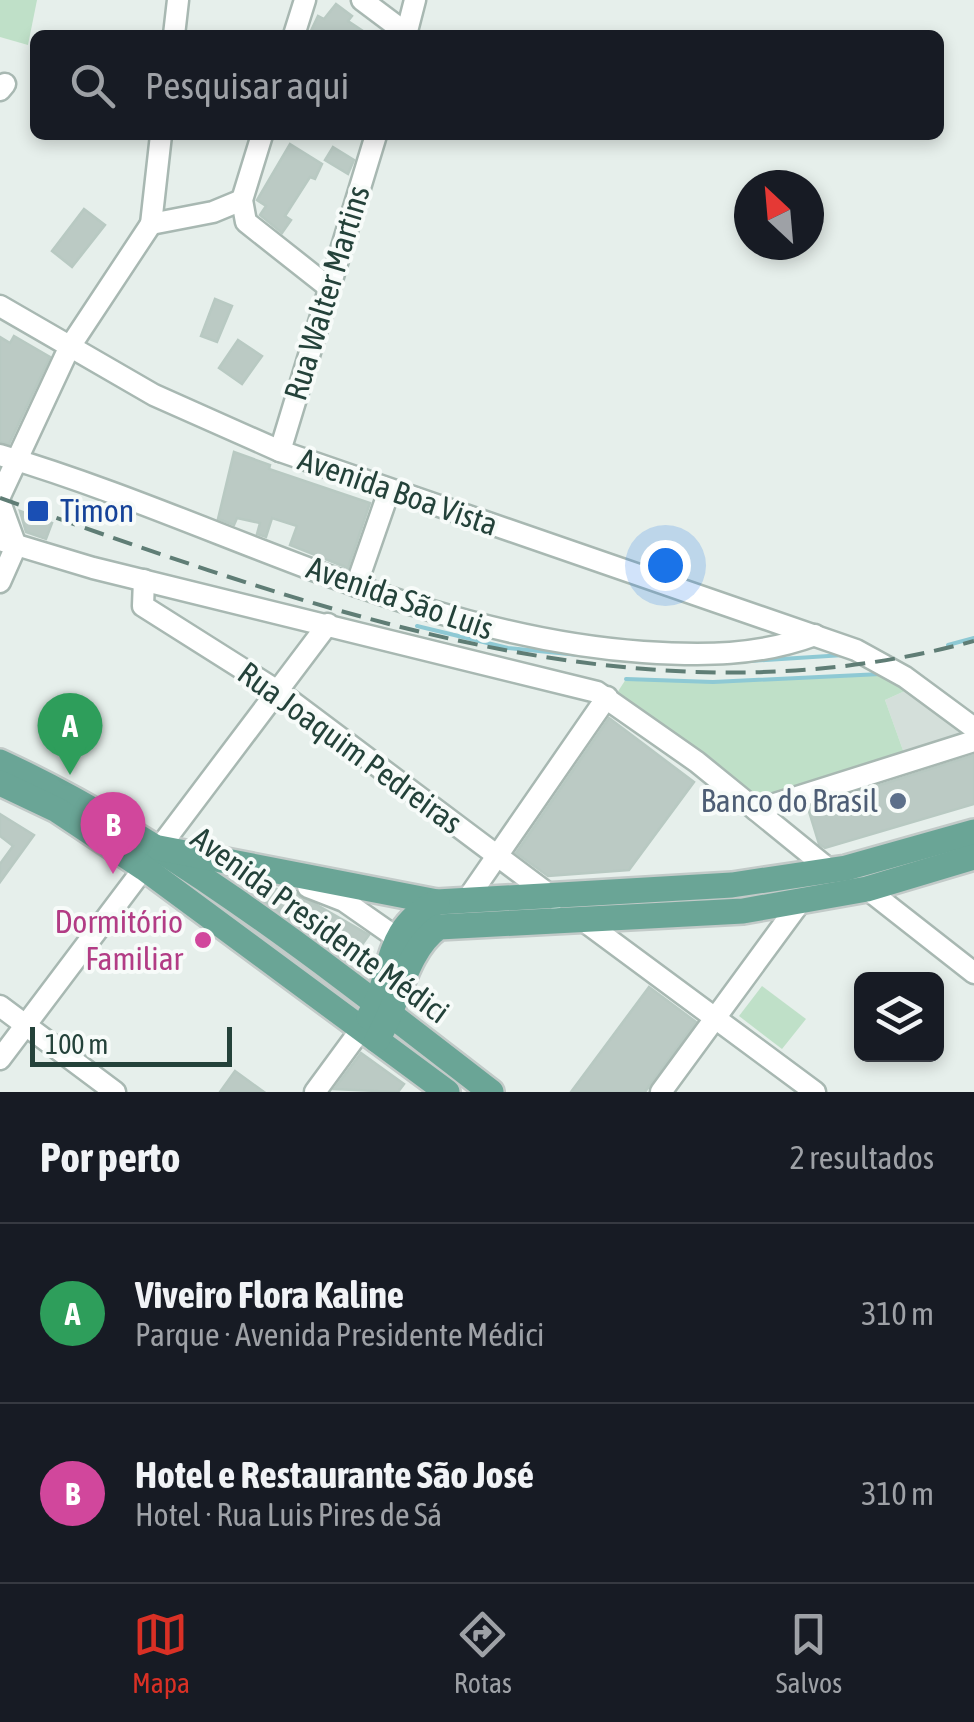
<!DOCTYPE html>
<html lang="pt">
<meta charset="utf-8">
<style>
body{margin:0;font-family:"Asap Condensed",sans-serif;background:#20242c;color:#f1f3f6}
.controls{position:absolute;right:30px;bottom:30px;display:grid;overflow:hidden;border-radius:15px;box-shadow:0 5px 15px #0003}
.controls button{width:90px;height:90px;display:grid;place-items:center;padding:0;border:0;border-bottom:2px solid #363941;background:#171b24;color:#f1f3f6;font:50px sans-serif}
.compass{position:absolute;left:734px;top:170px;width:90px;height:90px;border-radius:50%;background:#171b24;box-shadow:0 5px 15px #0003;rotate:334deg}
.scale{position:absolute;left:30px;bottom:25px;width:202px;box-sizing:border-box;padding-left:10px;border:5px solid #24423a;border-top:0;font-size:28px;line-height:35px;white-space:nowrap;color:#24423a;-webkit-text-stroke:8px #f7fbf9;paint-order:stroke}
.you{position:absolute;left:665px;top:565px;width:35px;height:35px;margin:-25px;border:8px solid #fff;border-radius:50%;background:#1a73e8;box-shadow:0 0 0 15px #1a73e833}
.badge{display:grid;place-items:center;width:65px;height:65px;border-radius:50%;background:#d93025;color:#fff;font-size:32px;font-weight:700}
.pin{position:absolute;translate:-50% -82px;filter:drop-shadow(0 2px 5px #0008)}
.pin::after{content:'';position:absolute;top:52px;width:35px;height:30px;background:inherit;clip-path:polygon(0 0,100% 0,50% 100%)}
.list{margin:0;padding:0;list-style:none}
h2{display:flex;justify-content:space-between;align-items:center;height:130px;margin:0;padding:0 40px;font-size:42px}
h2 small{font-size:32px;font-weight:400;color:#9ea1a6}
.list li{display:grid;grid-template-columns:65px 1fr auto;gap:30px;align-items:center;box-sizing:border-box;height:180px;padding:0 40px;border-top:2px solid #363941}
.list b{display:block;font-size:38px;white-space:nowrap}
.list p{margin:0;font-size:32px;white-space:nowrap;color:#9ea1a6}
.list em{font-size:32px;font-style:normal;color:#9ea1a6}
.icon{flex:none;width:55px;height:55px;fill:none;stroke:currentColor;stroke-width:2;stroke-linecap:round;stroke-linejoin:round}
.map{position:relative;flex:none;width:974px;height:1092px;overflow:hidden}
.search{position:absolute;background:#171b24;box-shadow:0 5px 15px #0003;left:30px;right:30px;top:30px;height:110px;display:flex;align-items:center;gap:25px;box-sizing:border-box;padding:0 35px;border-radius:15px;color:#9ea1a6;font-size:38px}
.sheet{height:490px;background:#171b24}
nav{display:flex;justify-content:space-around;align-items:center;box-sizing:border-box;height:140px;border-top:2px solid #363941;background:#171b24;font-size:28px;color:#9ea1a6}
nav a{display:grid;justify-items:center;gap:5px}
nav .on{color:#d93025}
.map>svg:first-child{display:block}
.built{fill:#d4dfda}
.green{fill:#bfe0c8}
.lines{fill:none;stroke-linecap:round;stroke-linejoin:round}
.stream{stroke:#8ec9d4;stroke-width:4}
.building{fill:#bbcac4;stroke:#b8c9c2;stroke-width:2.5}
.minor-casing{stroke:#a8b8b2;stroke-width:25}
.major-casing{stroke:#c2cac8;stroke-width:30}
.minor{stroke:#fff;stroke-width:20}
.major{stroke:#6aa596;stroke-width:25}
.rail{stroke:#5f7d75;stroke-width:4;stroke-dasharray:20 10;stroke-linecap:butt}
.transit-dot{fill:#1a4fb4;stroke:#f7fbf9;stroke-width:4}
.service-dot{fill:#5c6f8a;stroke:#f7fbf9;stroke-width:4}
.hotel-dot{fill:#d1479c;stroke:#f7fbf9;stroke-width:4}
.labels{text-anchor:middle;stroke-width:8;stroke-linejoin:round;paint-order:stroke}
.street-label{font-size:32px;fill:#24423a;stroke:#f7fbf9}
.transit-label{font-size:32px;fill:#164399;stroke:#f7fbf9;text-anchor:start}
.service-label{font-size:32px;fill:#4e5e75;stroke:#f7fbf9;text-anchor:end}
.hotel-label{font-size:32px;fill:#b23c85;stroke:#f7fbf9;text-anchor:end}
</style>
<div class="map">
<svg width="974" height="1092" viewBox="0 0 974 1092">
<rect width="100%" height="100%" fill="#e6efeb"/>
<path class="built" d="M907,690l56,42 -2,6 -56,18 -20,-56z"/>
<g class="green">
<path d="M0,0h37l-9,45 -28,-8z"/>
<path d="M886,673l21,17 -22,10 20,56 -145,45 -143,-108 9,-14 87,3z"/>
<path d="M762,986l44,33 -24,30 -43,-33z"/>
</g>
<g class="lines">
<g class="stream">
<path d="M417,626l91,22 131,13"/>
<path d="M948,645l26,-7"/>
<path d="M719,663l125,-8"/>
<path d="M626,679l87,3 168,-8"/>
</g>
</g>
<g class="building">
<path d="M336,4l16,12 -4,5 21,14h-60l9,-19 6,3z"/>
<path d="M290,144l32,20 -7,15 -5,-2 -25,39 6,4 -9,13 -22,-18 6,-9 -9,-6z"/>
<path d="M333,147l21,13 -6,14 -23,-14z"/>
<path d="M84,209l21,16 -33,42 -20,-16z"/>
<path d="M215,299l17,7 -15,36 -16,-6z"/>
<path d="M14,336l36,21 -41,87 -9,-2v-105l10,6z"/>
<path d="M238,340l24,16 -20,28 -23,-16z"/>
<path d="M234,452l36,13 -1,4 101,34 -22,65 -58,-23 7,-19 -25,-8 -6,19 -9,-3 3,-11 -23,-5 -3,7 -16,-6z"/>
<path d="M20,511l32,12 -6,16 -20,-7z"/>
<path d="M609,718l85,64 -65,88 -81,6 -32,-23z"/>
<path d="M974,755v49l-149,44 -6,-4 -11,-36z"/>
<path d="M0,814l34,21 -34,47v-18l13,-18 -13,-10z"/>
<path d="M262,886l34,7 73,42 -20,28 -95,-69z"/>
<path d="M649,987l47,35 -51,70h-74z"/>
<path d="M361,1053l43,31 -6,8 -64,-3z"/>
<path d="M235,1071l29,21h-44z"/>
</g>
<g class="lines">
<g class="minor-casing">
<g id="minor">
<path d="M362,0l44,33"/>
<path d="M174,35l4,-35"/>
<path d="M294,35l11,-35"/>
<path d="M406,35l9,-35"/>
<path d="M0,90l5,-6"/>
<path d="M262,135l-20,65 4,22 81,64"/>
<path d="M151,224l62,-12 29,-12"/>
<path d="M151,224l10,-89"/>
<path d="M0,306l154,89 126,56 576,199 49,27 69,51"/>
<path d="M280,451l96,-316"/>
<path d="M0,455c216,64 415,181 643,197 60,4 115,4 172,-17"/>
<path d="M0,496l69,-148 82,-124"/>
<path d="M0,502l16,44 -16,36"/>
<path d="M0,540l93,28 504,124 100,70 134,109"/>
<path d="M144,580l-1,26 136,86 276,207"/>
<path d="M356,586l33,-95"/>
<path d="M756,810l218,-69"/>
<path d="M308,887l36,14 53,37"/>
<path d="M867,889l107,84"/>
<path d="M468,898l139,-201"/>
<path d="M584,921l231,171"/>
<path d="M0,1006l115,86"/>
<path d="M0,1059l328,-435"/>
<path d="M315,1092l47,-64"/>
<path d="M661,1092l140,-191"/>
</g>
</g>
<g class="major-casing">
<g id="major">
<path d="M0,762c175,81 338,212 491,330"/>
<path d="M0,783l57,27 87,58 303,224"/>
<path d="M159,848l278,54 295,-17 114,-17 128,-36"/>
<path d="M369,1017c27,-44 12,-87 68,-115"/>
<path d="M377,1040c21,-34 28,-90 62,-113l304,-16 124,-22 107,-32"/>
</g>
</g>
<use href="#minor" class="minor"/>
<use href="#major" class="major"/>
<path class="rail" d="M0,498c313,110 639,234 974,143"/>
</g>
<rect class="transit-dot" x="26" y="499" width="24" height="24" rx="5"/>
<circle class="service-dot" cx="898" cy="801" r="10"/>
<circle class="hotel-dot" cx="203" cy="940" r="10"/>
<g class="labels">
<g class="street-label">
<text transform="translate(327 293) rotate(-73)" y="11">Rua Walter Martins</text>
<text transform="translate(398 492) rotate(19)" y="11">Avenida Boa Vista</text>
<text transform="translate(400 598) rotate(19)" y="11">Avenida São Luis</text>
<text transform="translate(350 748) rotate(36)" y="11">Rua Joaquim Pedreiras</text>
<text transform="translate(320 925) rotate(36)" y="11">Avenida Presidente Médici</text>
</g>
<g class="transit-label">
<text x="60" y="522">Timon</text>
</g>
<g class="service-label">
<text x="878" y="812">Banco do Brasil</text>
</g>
<g class="hotel-label">
<text x="183" y="933">Dormitório<tspan x="183" dy="37">Familiar</tspan></text>
</g>
</g>
</svg>
<div class="controls">
<button><svg class="icon" aria-label="layers" viewBox="0 0 24 24"><path d="M12 4l9 5-9 5-9-5zM3 14l9 5 9-5"/></svg></button>
</div>
<svg class="compass" viewBox="-18 -18 36 36"><path d="M0-13l5 13h-10z" fill="#e53935"/><path d="M0 13l5-13h-10z" fill="#9ea1a6"/></svg>
<div class="scale">100 m</div>
<div class="you"></div>
<div class="pin badge" style="left:70px;top:775px;background:#2e9e5b">A</div>
<div class="pin badge" style="left:113px;top:874px;background:#d1479c">B</div>
<div class="search"><svg class="icon" aria-label="search" viewBox="0 0 24 24"><circle cx="10" cy="10" r="6"/><path d="M15 15l6 6"/></svg>Pesquisar aqui</div>
</div>
<section class="sheet">
<h2>Por perto<small>2 resultados</small></h2>
<ul class="list">
<li><span class="badge" style="background:#2e9e5b">A</span><div><b>Viveiro Flora Kaline</b><p>Parque · Avenida Presidente Médici</p></div><em>310 m</em></li>
<li><span class="badge" style="background:#d1479c">B</span><div><b>Hotel e Restaurante São José</b><p>Hotel · Rua Luis Pires de Sá</p></div><em>310 m</em></li>
</ul>
</section>
<nav>
<a class="on"><svg class="icon" aria-label="map" viewBox="0 0 24 24"><path d="M3 6l6-2 6 2 6-2v14l-6 2-6-2-6 2zM9 4v14M15 6v14"/></svg>Mapa</a>
<a><svg class="icon" aria-label="directions" viewBox="0 0 24 24"><path d="M12 3l9 9-9 9-9-9zM9 14v-3h6M13 9l2 2-2 2"/></svg>Rotas</a>
<a><svg class="icon" aria-label="saved" viewBox="0 0 24 24"><path d="M7 4h10v16l-5-4-5 4z"/></svg>Salvos</a>
</nav>
